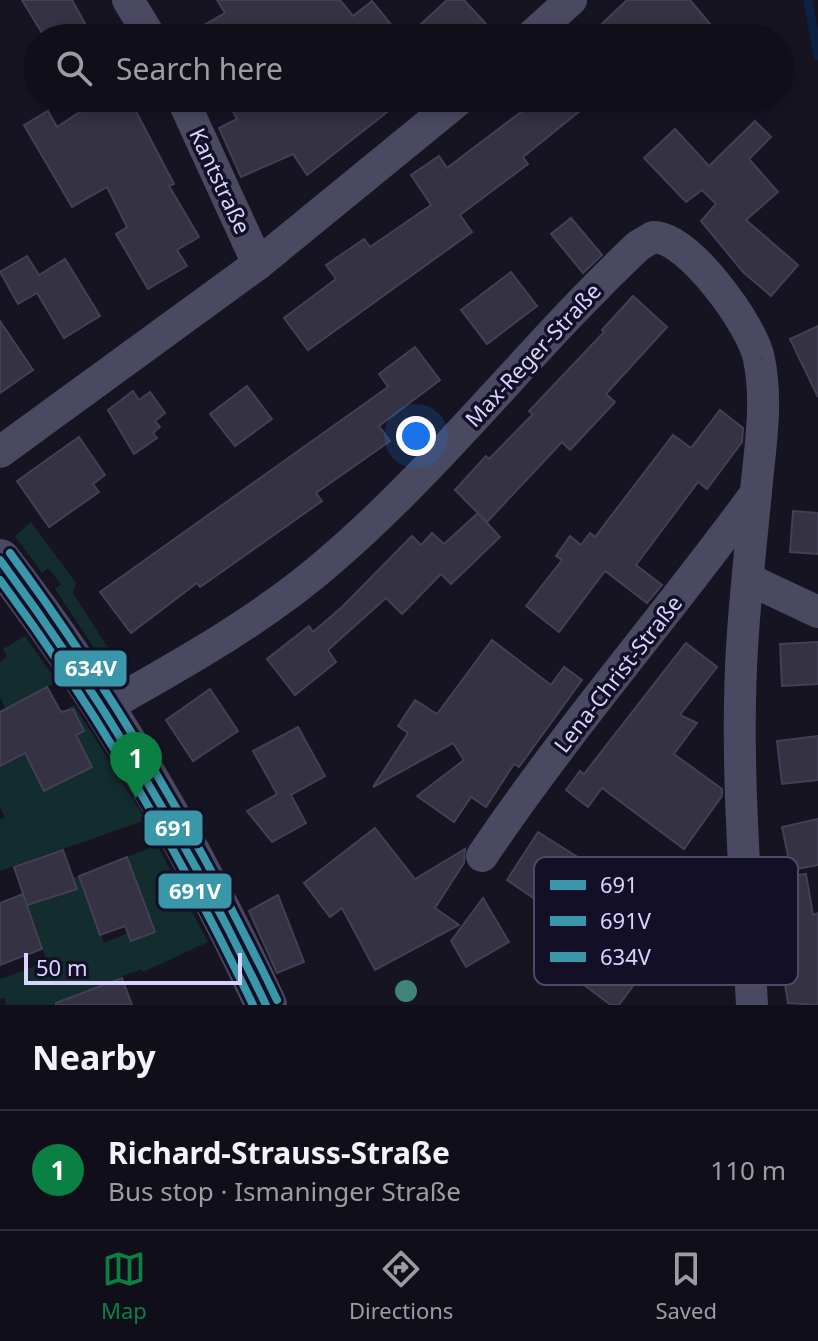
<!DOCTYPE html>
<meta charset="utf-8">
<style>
body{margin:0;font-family:"Noto Sans",sans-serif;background:#1e1d26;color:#f1f3f6}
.scale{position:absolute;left:24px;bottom:20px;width:218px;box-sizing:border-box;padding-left:8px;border:4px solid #d9d4ff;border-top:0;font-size:22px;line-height:28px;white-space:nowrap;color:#d9d4ff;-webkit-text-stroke:6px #130f26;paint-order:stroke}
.you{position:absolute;left:416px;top:436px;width:28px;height:28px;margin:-20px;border:6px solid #fff;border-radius:50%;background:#1a73e8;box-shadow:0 0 0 12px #1a73e833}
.badge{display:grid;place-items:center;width:52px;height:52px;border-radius:50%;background:#0b8043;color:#fff;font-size:26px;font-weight:700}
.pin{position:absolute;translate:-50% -66px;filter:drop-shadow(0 2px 4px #0008)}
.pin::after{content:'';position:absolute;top:42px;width:28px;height:24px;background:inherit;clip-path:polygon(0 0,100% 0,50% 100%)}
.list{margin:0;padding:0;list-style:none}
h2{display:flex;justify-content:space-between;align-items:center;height:104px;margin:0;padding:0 32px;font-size:34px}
h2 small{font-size:26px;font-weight:400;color:#9c9ca2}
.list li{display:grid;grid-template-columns:52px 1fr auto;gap:24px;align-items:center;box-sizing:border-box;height:120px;padding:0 32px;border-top:2px solid #302f38}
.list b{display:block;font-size:30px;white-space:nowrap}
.list p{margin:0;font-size:26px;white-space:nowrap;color:#9c9ca2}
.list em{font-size:26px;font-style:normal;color:#9c9ca2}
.icon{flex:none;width:44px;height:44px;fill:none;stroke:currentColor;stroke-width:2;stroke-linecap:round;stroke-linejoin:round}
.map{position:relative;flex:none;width:818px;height:1005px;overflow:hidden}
.search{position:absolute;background:#100f19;box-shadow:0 4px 12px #0003;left:24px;right:24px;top:24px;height:88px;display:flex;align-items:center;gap:20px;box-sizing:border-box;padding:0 28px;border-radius:44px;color:#9c9ca2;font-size:30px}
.sheet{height:224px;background:#100f19}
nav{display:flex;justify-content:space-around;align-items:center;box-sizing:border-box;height:112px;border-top:2px solid #302f38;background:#100f19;font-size:22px;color:#9c9ca2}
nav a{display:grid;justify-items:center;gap:4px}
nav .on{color:#0b8043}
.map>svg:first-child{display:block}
.green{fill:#132c2d}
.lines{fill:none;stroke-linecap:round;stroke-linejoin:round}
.stream{stroke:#0d2144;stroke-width:9}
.building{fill:#343243;stroke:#433f54;stroke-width:2}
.minor{stroke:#4a4962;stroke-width:32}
.tertiary{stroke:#4a4962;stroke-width:42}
.bus-1-casing{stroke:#130f26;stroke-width:14}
.bus-2-casing{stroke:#130f26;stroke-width:14}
.bus-3-casing{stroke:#130f26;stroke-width:14}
.bus-1{stroke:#3a96a9;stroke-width:8}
.bus-2{stroke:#3a96a9;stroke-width:8}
.bus-3{stroke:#3a96a9;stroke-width:8}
.tree{fill:#3e8478}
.labels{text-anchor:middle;stroke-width:7;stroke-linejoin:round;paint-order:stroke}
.street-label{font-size:22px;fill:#d9d4ff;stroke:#130f26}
.key{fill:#130f26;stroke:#4e4a67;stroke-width:2}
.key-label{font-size:22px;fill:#d9d4ff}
.line-badge{stroke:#130f26;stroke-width:3}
.badge-label{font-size:22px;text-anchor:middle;font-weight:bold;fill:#fff}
</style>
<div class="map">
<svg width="818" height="1005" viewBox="0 0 818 1005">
<rect width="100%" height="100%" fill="#161421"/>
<g class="green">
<path d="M31,522l45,61 -3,10 51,80 -14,-1 -55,-83 6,-5 -13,-16 -6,5 -27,-37z"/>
<path d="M25,636l32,46 -28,15 -19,21 -10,-21v-35l7,-6 -4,-7z"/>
<path d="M74,705l72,115 -146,51v-51l5,-3 -5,-9v-54l25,-1 19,38 48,-24 -28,-56z"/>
<path d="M157,845l51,97 -65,30 -2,-3 -55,22 3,14h-83l-1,-7 -5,1v-20l47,-17 -25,-70 57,-16 25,67 24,-10 3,8 24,-9 -28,-75z"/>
</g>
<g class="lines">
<path class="stream" d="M808,0l10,56"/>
</g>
<g class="building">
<path d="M22,0h50l21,38h-48z"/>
<path d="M217,0h123l13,16 19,-15 30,37h-221l44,-25z"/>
<path d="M447,0h17l35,38h-93z"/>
<path d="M627,0h63l21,25 -16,13h-108z"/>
<path d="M101,98h28l45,86 -5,2 30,51 -22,13 10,16 -39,23 -32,-55 11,-7 -20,-40 -35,20 -48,-82 24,-14 9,16z"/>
<path d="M225,98h180l-98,77 -14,-21 -52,23 -22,-49 18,-9z"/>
<path d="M516,98h80l-73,59 5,7 -68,51 12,17 -164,118 -24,-32 52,-39 -10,-14 38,-26 6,8 61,-42 -20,-30 28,-19 8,12 78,-59z"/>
<path d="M755,121l16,16 -22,22 29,33 -32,28 52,45 -27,31 -28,-24 -42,-51 15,-17 -14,-14 -16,12 -42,-44 31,-29 34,37z"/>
<path d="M571,218l31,37 -19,18 -32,-39z"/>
<path d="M27,256l12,19 26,-16 35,57 -36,22 -27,-45 -19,11 -18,-32z"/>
<path d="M511,272l26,34 -50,38 -26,-34z"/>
<path d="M633,296l34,31 -61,67 9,8 -45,48 -8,-8 -75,80 -32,-32 31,-34 3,3 44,-45 -4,-3 75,-79 -2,-2z"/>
<path d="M0,321l33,49 -33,23z"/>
<path d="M818,326v71l-28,-58z"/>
<path d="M415,347l25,33 -61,46 11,15 -74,52 6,8 -122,86 -3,-4 -66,50 -31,-41 288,-205 -9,-13z"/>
<path d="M247,386l25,33 -37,27 -25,-32z"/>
<path d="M133,391l6,9 11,-8 15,21 -10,8 5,6 -7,6 4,5 -23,16 -26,-44z"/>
<path d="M720,410l23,18 -1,14 -35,47 -9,-7 -62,83 26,20 -15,18 -42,-32 -46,61 -33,-26 36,-46 -6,-4 14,-20 11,9 9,-12 5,4 78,-102 18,13z"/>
<path d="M79,437l26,38 -12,9 6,8 -50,35 -32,-46z"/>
<path d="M793,511l25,2v41l-28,-2z"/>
<path d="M478,513l22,24 -49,47 -10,-10 -39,40 -16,-16 -58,52 8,12 -41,33 -28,-36 42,-33 4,6 29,-25 70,-71 9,9 11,-12 12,11z"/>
<path d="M492,640l59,45 13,-18 18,13 -63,87 -5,-3 -28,43 -15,-10 -17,25 -37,-26 47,-36 -11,-17 -80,44 35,-54 -10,-7 17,-26 22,14z"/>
<path d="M818,642v42l-36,2 -2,-42z"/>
<path d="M686,643l31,24 -37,48 17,8 -23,31 48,35v7l-38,53 -82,-61 -14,19 -22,-17 14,-19 4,3z"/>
<path d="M47,687l14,25 12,-3 11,22 -8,4 16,32 -48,24 -19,-38 -25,13v-54z"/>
<path d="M210,689l28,42 -45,30 -27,-41z"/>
<path d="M298,727l27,49 -34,19 15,28 -34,19 -25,-31 30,-17 -24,-43z"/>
<path d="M818,736v44l-36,4 -5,-43z"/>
<path d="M818,819v46l-27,5 -9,-43z"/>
<path d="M375,828l40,51 50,-30 -1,14 -29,45 24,17 -84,45 -33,-62 -12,9 -26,-34z"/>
<path d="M538,832l38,24 -32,49 -37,-25z"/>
<path d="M63,850l14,39 -50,16 -13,-38z"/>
<path d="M127,857l28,75 -24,9 -6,-15 -25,9 -21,-59z"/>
<path d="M662,869l37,26 -80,110h-8l-31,-23z"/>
<path d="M806,874l7,41 5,-2v92l-30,-2 -4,-25 11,-1 -13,-55 3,-1 -7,-43z"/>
<path d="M23,894l19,55 -42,16v-62z"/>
<path d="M278,895l26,67 -27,11 -28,-62z"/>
<path d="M483,898l26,44 -43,25 -15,-26z"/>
<path d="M122,978l10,27h-76v-2z"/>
</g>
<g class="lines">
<g class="minor">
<path d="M128,0l23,38"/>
<path d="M529,38l42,-38"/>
<path d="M182,98l76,166"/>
<path d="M0,452l258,-188 203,-166"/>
<path d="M748,579l70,33"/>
<path d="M106,707c78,-44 159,-89 227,-149 110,-95 199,-212 305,-312l15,-9c35,-1 100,89 106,122 9,43 1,89 -3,132 -5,53 -11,105 -14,157 -7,118 4,239 10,357"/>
<path d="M482,856c84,-125 184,-240 274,-363"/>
</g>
<path class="tertiary" d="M0,560c106,137 193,288 266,445"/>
<g class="bus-1-casing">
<path id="bus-1" d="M0,560c104,140 191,288 266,445"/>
</g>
<g class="bus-2-casing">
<path id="bus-2" d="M0,580c99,133 181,275 253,425"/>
</g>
<g class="bus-3-casing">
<path id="bus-3" d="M10,553c104,140 191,289 267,447"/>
</g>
<use href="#bus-1" class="bus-1"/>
<use href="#bus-2" class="bus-2"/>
<use href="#bus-3" class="bus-3"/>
</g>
<circle class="tree" cx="406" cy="991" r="11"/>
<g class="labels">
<g class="street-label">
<text transform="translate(220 181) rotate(65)" y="8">Kantstraße</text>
<text transform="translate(533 355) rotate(-47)" y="8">Max-Reger-Straße</text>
<text transform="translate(618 674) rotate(-52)" y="8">Lena-Christ-Straße</text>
</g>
</g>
<rect x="534" y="857" width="264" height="128" rx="12" class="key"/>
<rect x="550" y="880" width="36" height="10" fill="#3a96a9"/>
<rect x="550" y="916" width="36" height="10" fill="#3a96a9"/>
<rect x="550" y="952" width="36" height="10" fill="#3a96a9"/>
<g class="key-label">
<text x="600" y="893">691</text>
<text x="600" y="929">691V</text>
<text x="600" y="965">634V</text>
</g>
<g class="line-badge">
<rect x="53" y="649" width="75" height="39" rx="8" fill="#3a96a9"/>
<rect x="143" y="809" width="61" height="38" rx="8" fill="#3a96a9"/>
<rect x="157" y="872" width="76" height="38" rx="8" fill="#3a96a9"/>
</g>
<g class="badge-label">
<text x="91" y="676">634V</text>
<text x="174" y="836">691</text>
<text x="195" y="899">691V</text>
</g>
</svg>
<div class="scale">50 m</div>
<div class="you"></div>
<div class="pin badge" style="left:136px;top:798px">1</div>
<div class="search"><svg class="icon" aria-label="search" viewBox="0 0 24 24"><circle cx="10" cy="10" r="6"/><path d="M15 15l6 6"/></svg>Search here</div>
</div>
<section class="sheet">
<h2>Nearby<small></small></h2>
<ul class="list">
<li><span class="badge">1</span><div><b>Richard-Strauss-Straße</b><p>Bus stop · Ismaninger Straße</p></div><em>110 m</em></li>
</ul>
</section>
<nav>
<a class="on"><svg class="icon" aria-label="map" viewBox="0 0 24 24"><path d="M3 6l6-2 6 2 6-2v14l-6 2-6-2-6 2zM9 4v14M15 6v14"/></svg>Map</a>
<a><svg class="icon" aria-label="directions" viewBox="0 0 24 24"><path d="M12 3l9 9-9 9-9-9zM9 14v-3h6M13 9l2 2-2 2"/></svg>Directions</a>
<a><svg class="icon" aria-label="saved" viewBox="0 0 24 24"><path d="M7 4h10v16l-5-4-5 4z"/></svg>Saved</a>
</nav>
